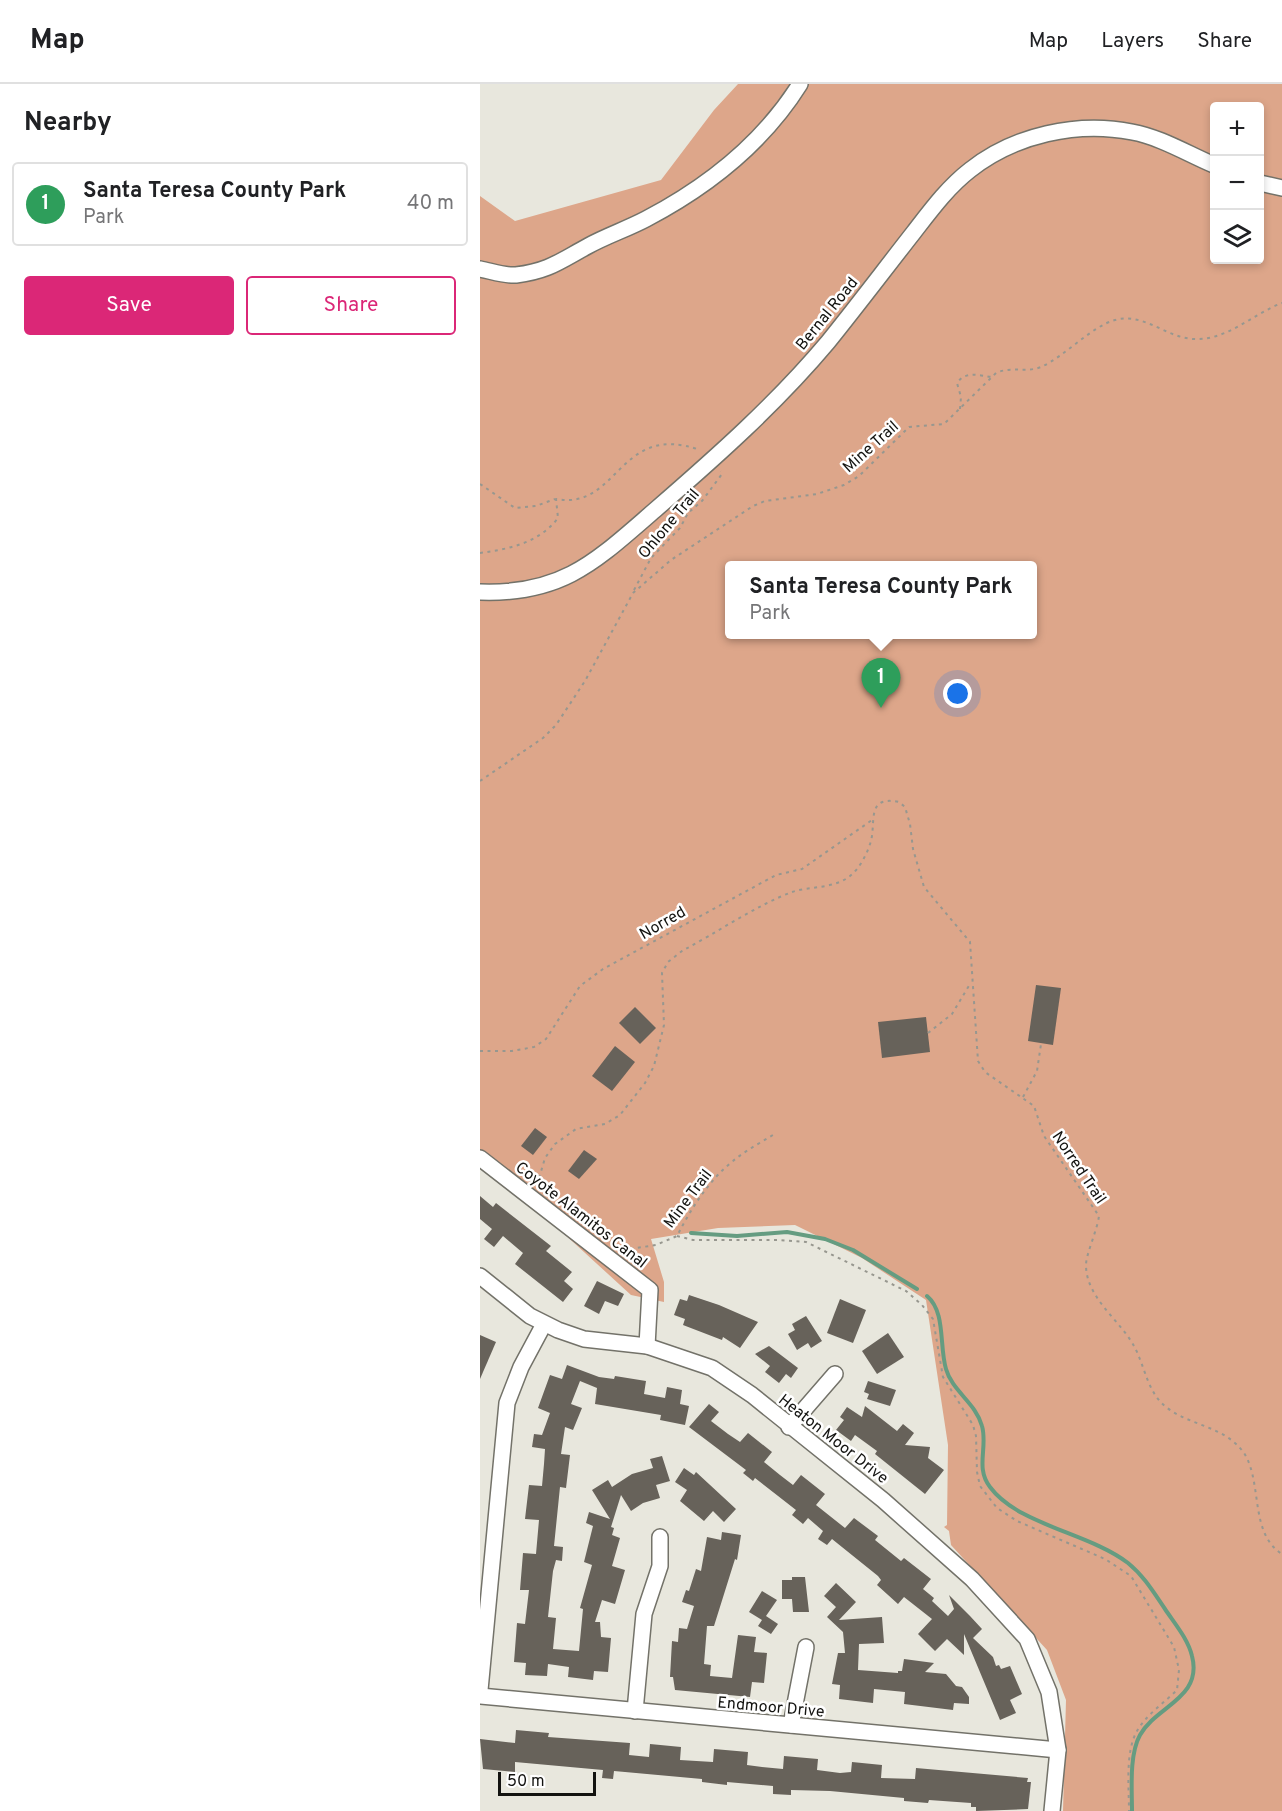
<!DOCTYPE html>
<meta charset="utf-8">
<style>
body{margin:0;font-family:Overpass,sans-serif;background:#f2f2f2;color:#202124}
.controls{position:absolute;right:18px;top:18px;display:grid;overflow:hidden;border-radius:6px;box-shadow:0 3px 9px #0003}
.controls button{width:54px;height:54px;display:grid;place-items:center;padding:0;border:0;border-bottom:2px solid #e0e0e0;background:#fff;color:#202124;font:30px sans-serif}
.scale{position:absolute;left:18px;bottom:15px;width:98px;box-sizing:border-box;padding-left:6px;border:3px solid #131310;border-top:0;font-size:16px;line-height:21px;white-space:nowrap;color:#131310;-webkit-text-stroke:4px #fff;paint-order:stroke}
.you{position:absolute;left:478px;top:610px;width:21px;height:21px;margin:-15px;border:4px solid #fff;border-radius:50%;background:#1a73e8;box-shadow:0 0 0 9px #1a73e833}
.badge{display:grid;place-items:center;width:39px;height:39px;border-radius:50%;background:#db2777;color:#fff;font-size:20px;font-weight:700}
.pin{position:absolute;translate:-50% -50px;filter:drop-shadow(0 2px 3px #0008)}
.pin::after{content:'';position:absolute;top:32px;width:21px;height:18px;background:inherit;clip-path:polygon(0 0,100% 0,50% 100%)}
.popup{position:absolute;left:245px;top:477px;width:312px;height:78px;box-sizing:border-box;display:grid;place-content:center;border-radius:6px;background:#fff;filter:drop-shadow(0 2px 4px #0005);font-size:20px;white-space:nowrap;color:#757577}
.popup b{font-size:22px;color:#202124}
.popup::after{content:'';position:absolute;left:50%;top:100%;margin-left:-12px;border:12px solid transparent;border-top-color:#fff}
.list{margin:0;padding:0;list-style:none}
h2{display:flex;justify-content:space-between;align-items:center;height:78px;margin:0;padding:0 24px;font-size:26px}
h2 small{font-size:20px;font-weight:400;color:#757577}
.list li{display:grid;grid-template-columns:39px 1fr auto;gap:18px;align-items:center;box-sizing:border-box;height:84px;margin:0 12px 12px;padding:0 12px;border:2px solid #e0e0e0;border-radius:6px}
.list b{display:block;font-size:22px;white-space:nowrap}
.list p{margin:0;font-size:20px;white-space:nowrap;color:#757577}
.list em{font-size:20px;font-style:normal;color:#757577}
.actions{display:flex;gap:12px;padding:18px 24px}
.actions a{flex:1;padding:14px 0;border:2px solid #db2777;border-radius:6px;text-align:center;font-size:21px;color:#db2777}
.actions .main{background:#db2777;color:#fff}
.icon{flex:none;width:33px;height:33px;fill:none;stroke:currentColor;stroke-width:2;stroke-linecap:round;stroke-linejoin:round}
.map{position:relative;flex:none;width:802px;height:1727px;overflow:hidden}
header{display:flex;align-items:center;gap:36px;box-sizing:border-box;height:84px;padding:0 30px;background:#fff;border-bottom:2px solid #e0e0e0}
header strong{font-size:28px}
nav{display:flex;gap:33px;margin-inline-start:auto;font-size:21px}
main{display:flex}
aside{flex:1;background:#fff}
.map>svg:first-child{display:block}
.green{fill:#dda68a;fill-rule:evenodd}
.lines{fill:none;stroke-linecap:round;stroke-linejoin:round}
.stream{stroke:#659c81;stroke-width:4}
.building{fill:#67625a}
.minor-casing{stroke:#737269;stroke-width:18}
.path{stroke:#97978f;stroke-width:2;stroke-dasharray:3 4.5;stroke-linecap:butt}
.minor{stroke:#fff;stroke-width:15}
.labels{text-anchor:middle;stroke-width:5;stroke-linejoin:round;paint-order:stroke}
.street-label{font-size:16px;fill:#131310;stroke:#fff}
</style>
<header>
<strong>Map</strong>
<nav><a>Map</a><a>Layers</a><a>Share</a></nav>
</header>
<main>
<aside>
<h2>Nearby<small></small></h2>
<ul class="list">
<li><span class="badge" style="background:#2e9e5b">1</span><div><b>Santa Teresa County Park</b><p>Park</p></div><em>40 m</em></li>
</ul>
<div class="actions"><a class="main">Save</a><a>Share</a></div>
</aside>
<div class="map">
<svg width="802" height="1727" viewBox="0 0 802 1727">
<rect width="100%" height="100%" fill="#e8e7dd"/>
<path class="green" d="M258,0h544v1727h-219l3,-111 -19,-50 -96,-105 -2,-14 -5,-4 3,-2 1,-80 -22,-145 -64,-42 -67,-33 -77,3 -67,11 13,43v20l-33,-7 -151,-138v-961l35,25 146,-41 53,-70zM734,22h46v154h-46zM249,482h303v68h-303z"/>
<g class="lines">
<g class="stream">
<path d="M211,1149l46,3 50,-4 38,7 28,11 64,39"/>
<path d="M447,1212c19,16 12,50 19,73 6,22 30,34 36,57 6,21 -7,42 8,61 28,38 99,46 138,76 16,13 26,30 37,46 10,15 23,30 27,47 11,42 -36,50 -52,79 -11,20 -8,54 -8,76"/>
</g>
</g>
<g class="building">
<path d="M556,901l25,3 -8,57 -25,-4z"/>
<path d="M155,923l21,21 -16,16 -21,-21z"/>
<path d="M446,933l4,35 -48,6 -4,-36z"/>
<path d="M135,962l20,16 -23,29 -20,-15z"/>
<path d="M55,1044l12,9 -14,18 -12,-9z"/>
<path d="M104,1066l13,9 -18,20 -11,-8z"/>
<path d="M0,1112l13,11 3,-4 55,43 -5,5 26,21 -8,9 9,8 -10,13 -48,-38 8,-11 -20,-17 -9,11 -10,-8 8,-10 -12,-10z"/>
<path d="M117,1197l27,13 -6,12 -13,-5 -6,13 -15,-8z"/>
<path d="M209,1211l30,10 39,17 -18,26 -17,-11 -1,3 -39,-15 2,-6 -11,-4 6,-16 7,2z"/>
<path d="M360,1215l26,11 -13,33 -26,-10z"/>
<path d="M326,1232l16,25 -11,7 -3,-5 -11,7 -9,-16 7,-4 -3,-6z"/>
<path d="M408,1249l16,24 -27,17 -15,-23z"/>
<path d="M0,1251l16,7 -16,37z"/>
<path d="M289,1262l29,22 -7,10 -5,-4 -7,9 -14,-11 5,-6 -15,-12z"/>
<path d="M87,1281l32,12 15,2 1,-3 31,5 -2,13 21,4 2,-11 15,3 -2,14 9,2 -4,19 -25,-5 1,-5 -66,-11 2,-16 -17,-7 -9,23 11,4 -9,22 -8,-3 -4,27 9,1 -4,33 -6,-1 -6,59 9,1 -1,14 -6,-1 -3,11 -5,46 8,1 -3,31 26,2 4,-42 -3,-1 12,-43 -8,-3 9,-36 -7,-3 3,-11 21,7 -18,-29 16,-10 4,7 20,-13 21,-6 -3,-9 12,-3 8,25 -14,4 4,13 -17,5 -12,8 -10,-16 -10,32 3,1 -2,7 8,3 -8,28 13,4 -10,34 -13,-4 -7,22h5l1,15 10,1 -3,34 -14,-1 -1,9 -25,-3 1,-10 -21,-3 -1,12 -22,-1 1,-12 -12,-1 3,-39 8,1 4,-34h-9l3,-37 13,1 3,-34 -14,-1 4,-34 13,1 2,-22 1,-15 -13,-2 2,-13 8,1 8,-22 -12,-5 12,-33 12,4z"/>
<path d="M388,1297l28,9 -6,16 -23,-7 2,-5 -5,-2z"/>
<path d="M229,1320l10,8 -8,9 17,13 12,8 8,-9 24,19 -8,10 16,13 13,10 8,-10 24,19 -9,11 29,23 9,-10 24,18 -3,4 26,21 3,-3 27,21 -8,10 11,9 -2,3 16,15 6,-7 -5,-14 21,21 12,13 -9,9 20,19 3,9 3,-1 2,4 9,-3 12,28 -12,6 6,13 -16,7 -36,-86v21l-17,-16 -12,12 -17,-17 14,-15 -28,-22 -6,7 -21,-19 4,-5 -3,-4 -46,-37 -5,6 -9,-6 5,-8 -15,-13 -5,6 -11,-9 4,-5 -41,-32 -2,3 -10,-8 3,-3 -57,-43z"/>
<path d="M385,1322l32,25 6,-7 11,9 -9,12 25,2 -2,11 16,12 -19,24 -50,-40 2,-3 -22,-16 -4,6 -15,-11 8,-10 -4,-3 7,-10 15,10z"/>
<path d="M204,1384l10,7 2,-3 40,37 -12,13 -11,-11 -9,10 -24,-20 7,-11 -12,-8z"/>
<path d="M242,1448l19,3 -4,25 -2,-1 -21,67h-7l-3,38 7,1 -1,11 22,2 6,-43 18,2 -2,15 13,1 -3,30 -12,-1 -2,15 -75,-7 -2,-13h-3l2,-36 6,1 1,-14 8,1 7,-23 -12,-4 4,-12 3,1 7,-22 5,2 6,-34 14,3z"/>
<path d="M312,1493h13l4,35h-16l-1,-13h-10v-19h10z"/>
<path d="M356,1499l20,19 -17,18 43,-3 2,26 -25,1 -1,26 40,3v-2h4l2,-12 30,4 -9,9 21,2 10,12 6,1 7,10v7l-15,-1 -1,7 -49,-6 1,-12 -31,-3 -1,14 -34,-4 1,-14 -8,-1 6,-31h7l-2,-21 -16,-15 9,-10 -12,-11z"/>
<path d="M282,1507l15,9 -11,16 12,8 -7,10 -13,-8 4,-6 -13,-8z"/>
<path d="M36,1646l33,3 -1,4 82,6 -1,12 20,2 1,-13 31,3 -1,13 33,2 1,-13 34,3 -1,13 15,2 21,2 1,-13 34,3 -1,11 23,3 11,-1 1,-10 30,3 -1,13 34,1 1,-11 112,10 -1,4h4l-3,27 -52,2v-4h-5v-4l-42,-3 -1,3 -24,-2v-3l-74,-7 -39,-1v5l-18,-1v-8l-46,-4v3l-25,-3v-3l-88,-8 -1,8 -11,-1 1,-8 -88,-8v10l-32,-3 -3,-30 35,4z"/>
</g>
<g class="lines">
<g class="minor-casing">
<g id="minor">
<path d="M780,99l22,5"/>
<path d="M0,185c11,2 25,7 36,6 33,-4 44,-14 72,-29 18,-10 39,-17 58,-27 61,-32 117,-76 154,-135"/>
<path d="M0,508c83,3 116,-31 175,-82 61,-53 121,-106 173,-168 29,-36 57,-73 86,-110 17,-22 34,-45 56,-62 44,-35 107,-49 162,-38 28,5 56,22 82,33"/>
<path d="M0,1074l170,132 -3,56"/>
<path d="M0,1192l50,40 28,14 26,9 63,7 65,22 40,27 131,105 89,79 55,60 22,53 9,58 -6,61"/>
<path d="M309,1343l46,-53"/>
<path d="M0,1606l27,-287 14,-36 23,-43"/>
<path d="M0,1612l578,54"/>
<path d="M155,1627l9,-97 16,-48v-29"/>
<path d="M311,1641l15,-78"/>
</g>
</g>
<g class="path">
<path d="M480,325l1,-12 -4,-14c9,-13 22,-7 36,-6"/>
<path d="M0,400l35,24 21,-2 19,-7"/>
<path d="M0,469c29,-4 59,-10 78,-35l-2,-19c63,12 62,-78 144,-49"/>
<path d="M154,506l17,-32 29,-30 8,-15 14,-12 20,-27 -1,-3"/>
<path d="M0,697l63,-43 13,-13 29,-44 48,-88 38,-33 82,-54 12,-5 52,-7 27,-9 15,-9 50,-49 35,-3 52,-51c15,-7 30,0 45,-6 23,-10 51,-41 74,-47 29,-8 51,18 79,19 32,2 59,-25 88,-36"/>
<path d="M448,949l24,-19 18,-30"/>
<path d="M0,967h32l22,-4 12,-8 34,-53 23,-17 173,-94 26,-6 70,-49"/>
<path d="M543,1013l14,-26 4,-27"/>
<path d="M57,1101l8,-27 10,-14 21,-15 29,-5 15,-9 25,-32 9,-17 10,-41 -2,-52 6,-11 14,-11c34,-18 75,-46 110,-59 18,-6 42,-3 58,-16 10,-8 17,-22 21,-35 5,-19 -5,-46 28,-39l6,5 5,17 3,25 11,38 46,55 8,119 7,11 49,34 10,30 55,80c-2,15 -13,38 -13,49 0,33 34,55 48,81 11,20 13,46 32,61 24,19 59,19 78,46 19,30 5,80 38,101"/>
<path d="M197,1152l16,4h85l28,2 100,49 16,14 11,14 10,58 30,48 3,11 1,36 3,14 17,22 20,13 88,38 26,17 43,71 5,23 -2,20c-13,13 -31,25 -40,41 -12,21 -8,57 -8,80"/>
<path d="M143,1166l33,-5 21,-9c14,-27 31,-55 56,-75 13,-11 29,-19 43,-28"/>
</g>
<use href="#minor" class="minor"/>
</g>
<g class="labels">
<g class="street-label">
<text transform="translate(346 229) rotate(-51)" y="6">Bernal Road</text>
<text transform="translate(390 362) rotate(-42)" y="6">Mine Trail</text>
<text transform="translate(188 439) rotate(-50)" y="6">Ohlone Trail</text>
<text transform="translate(182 838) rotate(-30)" y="6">Norred</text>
<text transform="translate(600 1083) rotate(56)" y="6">Norred Trail</text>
<text transform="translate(207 1114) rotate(-53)" y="6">Mine Trail</text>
<text transform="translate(102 1130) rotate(38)" y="6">Coyote Alamitos Canal</text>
<text transform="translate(354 1354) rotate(38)" y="6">Heaton Moor Drive</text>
<text transform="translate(291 1622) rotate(5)" y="6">Endmoor Drive</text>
</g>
</g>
</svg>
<div class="controls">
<button>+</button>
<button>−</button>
<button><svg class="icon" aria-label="layers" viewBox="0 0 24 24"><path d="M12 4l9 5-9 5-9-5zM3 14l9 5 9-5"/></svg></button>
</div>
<div class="scale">50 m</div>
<div class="you"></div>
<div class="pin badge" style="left:401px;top:624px;background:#2e9e5b">1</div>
<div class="popup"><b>Santa Teresa County Park</b>Park</div>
</div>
</main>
